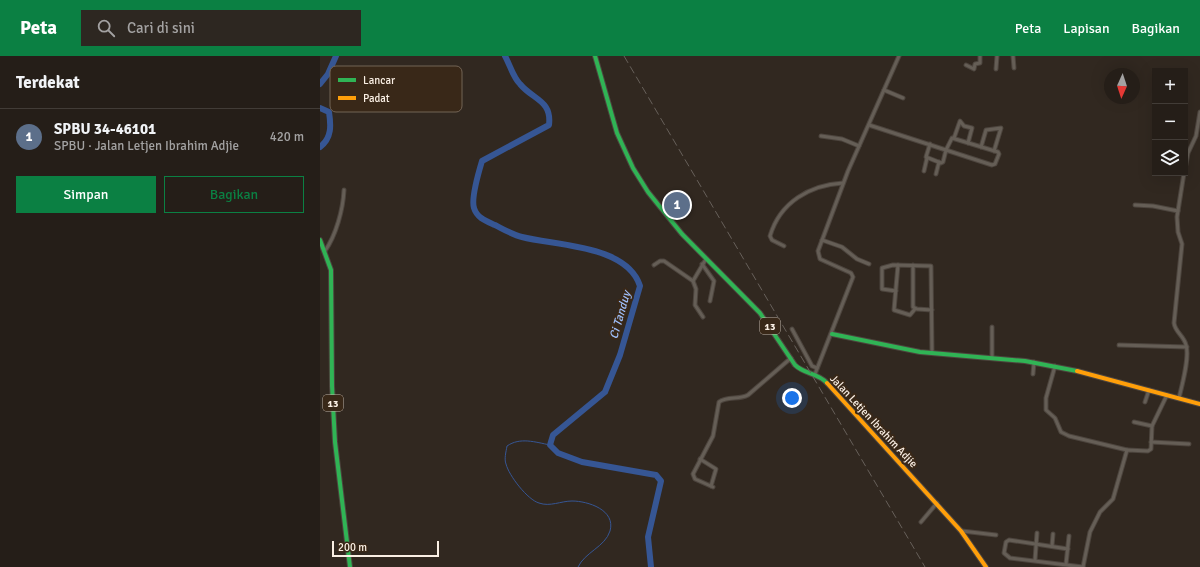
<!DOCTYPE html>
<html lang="id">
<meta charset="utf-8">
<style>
body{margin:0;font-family:Signika,sans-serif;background:#2d2721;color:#f1f3f6}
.controls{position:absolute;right:12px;top:12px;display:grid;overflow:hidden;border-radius:0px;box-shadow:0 4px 16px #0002}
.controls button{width:36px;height:36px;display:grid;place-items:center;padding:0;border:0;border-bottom:1px solid #423c37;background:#251e18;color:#f1f3f6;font:20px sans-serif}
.compass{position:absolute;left:784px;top:12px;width:36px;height:36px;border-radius:50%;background:#251e18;box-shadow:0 4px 16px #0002;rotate:183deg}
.scale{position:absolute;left:12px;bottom:10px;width:107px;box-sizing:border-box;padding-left:4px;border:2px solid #faefe4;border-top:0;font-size:11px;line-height:14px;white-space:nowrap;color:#faefe4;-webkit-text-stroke:3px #392818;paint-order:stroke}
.you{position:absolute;left:472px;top:342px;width:14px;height:14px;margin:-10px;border:3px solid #fff;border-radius:50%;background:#1a73e8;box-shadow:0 0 0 6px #1a73e833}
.badge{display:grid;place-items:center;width:26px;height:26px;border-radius:50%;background:#0b8043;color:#fff;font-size:13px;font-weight:700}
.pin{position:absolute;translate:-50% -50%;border:2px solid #fff;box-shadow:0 1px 4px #0006}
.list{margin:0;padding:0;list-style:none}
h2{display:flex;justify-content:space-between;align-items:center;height:52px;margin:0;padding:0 16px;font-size:17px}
h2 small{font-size:13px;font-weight:400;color:#a3a2a2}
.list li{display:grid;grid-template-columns:26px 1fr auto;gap:12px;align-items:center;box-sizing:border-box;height:56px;padding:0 16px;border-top:1px solid #423c37}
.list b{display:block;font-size:15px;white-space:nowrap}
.list p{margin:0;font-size:13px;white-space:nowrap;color:#a3a2a2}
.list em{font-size:13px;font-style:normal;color:#a3a2a2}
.actions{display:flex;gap:8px;padding:12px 16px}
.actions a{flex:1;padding:9px 0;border:1px solid #0b8043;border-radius:0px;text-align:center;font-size:14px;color:#0b8043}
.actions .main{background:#0b8043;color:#fff}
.icon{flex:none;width:22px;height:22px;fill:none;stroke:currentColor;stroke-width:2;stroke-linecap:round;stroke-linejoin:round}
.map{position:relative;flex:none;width:880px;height:511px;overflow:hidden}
header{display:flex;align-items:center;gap:24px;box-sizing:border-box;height:56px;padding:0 20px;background:#0b8043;color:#fff}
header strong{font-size:19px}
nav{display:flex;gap:22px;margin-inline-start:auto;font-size:14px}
.search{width:280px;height:36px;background:#2d2721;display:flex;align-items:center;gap:10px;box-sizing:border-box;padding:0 14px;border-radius:0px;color:#a3a2a2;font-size:15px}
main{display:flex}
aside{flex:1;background:#251e18}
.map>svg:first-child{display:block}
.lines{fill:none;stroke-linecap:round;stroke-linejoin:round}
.stream{stroke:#365694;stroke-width:1}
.river{stroke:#365694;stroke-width:6}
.street-casing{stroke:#4d453e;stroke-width:5}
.fast-casing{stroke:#4d453e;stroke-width:6}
.slow-casing{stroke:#4d453e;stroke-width:6}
.street{stroke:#655e56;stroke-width:3}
.fast{stroke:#30b455;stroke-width:4}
.slow{stroke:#ff9f0a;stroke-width:4}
.rail{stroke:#67605a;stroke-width:1;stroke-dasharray:8 4;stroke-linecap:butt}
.labels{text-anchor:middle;stroke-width:4;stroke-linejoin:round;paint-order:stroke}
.shield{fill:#392818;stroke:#c0b3a7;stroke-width:1}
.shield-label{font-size:10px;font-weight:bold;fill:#faefe4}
.street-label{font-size:11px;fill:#faefe4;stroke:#392818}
.water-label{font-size:12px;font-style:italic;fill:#9fbffa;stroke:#392818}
.key{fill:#392818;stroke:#736455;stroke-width:1}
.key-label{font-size:11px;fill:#faefe4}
</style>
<header>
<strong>Peta</strong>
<div class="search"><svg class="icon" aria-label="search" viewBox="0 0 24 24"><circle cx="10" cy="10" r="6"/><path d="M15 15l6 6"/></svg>Cari di sini</div>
<nav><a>Peta</a><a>Lapisan</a><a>Bagikan</a></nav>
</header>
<main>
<aside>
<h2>Terdekat<small></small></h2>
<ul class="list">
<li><span class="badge" style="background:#5c6f8a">1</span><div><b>SPBU 34-46101</b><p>SPBU · Jalan Letjen Ibrahim Adjie</p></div><em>420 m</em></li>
</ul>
<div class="actions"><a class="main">Simpan</a><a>Bagikan</a></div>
</aside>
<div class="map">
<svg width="880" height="511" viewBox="0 0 880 511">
<rect width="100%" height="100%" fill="#312820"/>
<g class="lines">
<path class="stream" d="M230,389c-15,-3 -30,-8 -43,1 -1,6 -3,13 -1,18 3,12 22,36 33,39 11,4 22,-2 33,-2 16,0 44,9 38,30 -5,16 -25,21 -32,36"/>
<g class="river">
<path d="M185,0c5,9 8,21 15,28 13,16 32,16 29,41l-67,36c-3,10 -11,38 -8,47 3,10 12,13 21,17 8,4 18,10 27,12 35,9 105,8 118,49l-20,69 -15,37 -52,43 -3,10 8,8 24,9 74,13 5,6 -13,56 3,30"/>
<path d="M0,28l8,-10 8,-18"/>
<path d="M0,52l9,4c2,13 3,26 -9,35"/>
</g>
<g class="street-casing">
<g id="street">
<path d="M693,0l1,12"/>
<path d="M646,9l8,4 1,-5 5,-1v-7"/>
<path d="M676,13l1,-13"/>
<path d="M564,34l19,8"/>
<path d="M549,69c41,13 82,27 123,40l3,-1 4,-10 -1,-2 -46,-14 -6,12 -3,12 -2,1 -15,-6 4,-13"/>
<path d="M501,80l21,3 17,7"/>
<path d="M634,82l6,-17 4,5 8,2 -4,15"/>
<path d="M661,91l5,-17 15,-2 -7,23"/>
<path d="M865,113l3,-16 8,-17 4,-24"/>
<path d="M604,115l3,-13"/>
<path d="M616,118l3,-12"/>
<path d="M815,149l18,1 25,5"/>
<path d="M502,184l20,7 15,12 12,5"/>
<path d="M464,190l-12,-6 -2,-4c10,-34 40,-51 73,-53"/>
<path d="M5,195c11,-16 18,-41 19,-61"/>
<path d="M382,208l12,17 -4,20"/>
<path d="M334,209l6,-4h4l29,20"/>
<path d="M578,209l-4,45 16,5 5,-6"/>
<path d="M593,209v42l4,2 15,1"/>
<path d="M576,235l-14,-2v-21l11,-3 38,1 1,87"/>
<path d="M383,261l-8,-12 1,-16 -3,-8 13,-22"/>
<path d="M472,273l20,37 5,2"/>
<path d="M799,289l68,2"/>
<path d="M672,301v-30"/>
<path d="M735,310l-9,32v12l9,8 6,14 8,4 58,14"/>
<path d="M495,318l38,-97 -2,-4 -31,-14 -2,-8 30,-80 51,-115"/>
<path d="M713,318l1,-12"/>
<path d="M859,342c3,-13 11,-41 7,-53 -2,-9 -11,-13 -12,-22l8,-79 -4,-12 -1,-15 7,-44"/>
<path d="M825,346l4,-12"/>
<path d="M814,366l18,4"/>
<path d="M831,386l38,2"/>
<path d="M380,403l16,10 -5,17"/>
<path d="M393,431l-18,-8 -2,-5 20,-38 6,-34c8,-6 20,-2 29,-7l43,-37"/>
<path d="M601,466l16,-19"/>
<path d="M642,475l34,4"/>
<path d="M732,490l1,-12"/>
<path d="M748,493l-59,-9 -3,2 -2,11 6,5 73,9"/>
<path d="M715,504l2,-27"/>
<path d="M746,508l3,-28"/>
<path d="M763,511l7,-35 10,-20 13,-13 14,-49 21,1 3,-2 1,-23 15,-31"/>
</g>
</g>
<g class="fast-casing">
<g id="fast">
<path d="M275,0l22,77 16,35 15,24 34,42 78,79 35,52c9,9 23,8 32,18"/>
<path d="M0,184l11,30 1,116 3,56 15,125"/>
<path d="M512,278l88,18 105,9 52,10"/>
</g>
</g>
<g class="slow-casing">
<g id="slow">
<path d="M757,315l123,33"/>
<path d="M507,327l134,148 25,36"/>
</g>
</g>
<use href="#street" class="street"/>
<use href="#fast" class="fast"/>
<use href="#slow" class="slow"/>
<path class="rail" d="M304,0l301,511"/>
</g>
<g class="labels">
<g class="shield">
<rect x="440" y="262" width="20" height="16" rx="3"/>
<rect x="3" y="339" width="20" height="16" rx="3"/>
</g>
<g class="shield-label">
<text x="450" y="274">13</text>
<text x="13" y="351">13</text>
</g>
<g class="street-label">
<text transform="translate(554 365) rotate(47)" y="4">Jalan Letjen Ibrahim Adjie</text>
</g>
<g class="water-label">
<text transform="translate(300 259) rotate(-74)" y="4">Ci Tanduy</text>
</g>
</g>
<rect x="10" y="10" width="132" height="46" rx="6" class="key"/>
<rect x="18" y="22" width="18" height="4" fill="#30b455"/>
<rect x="18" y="40" width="18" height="4" fill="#ff9f0a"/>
<g class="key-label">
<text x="43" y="28">Lancar</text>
<text x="43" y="46">Padat</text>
</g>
</svg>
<div class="controls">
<button>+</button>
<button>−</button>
<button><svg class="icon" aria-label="layers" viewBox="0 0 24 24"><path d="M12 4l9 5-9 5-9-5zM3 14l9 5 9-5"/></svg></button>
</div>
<svg class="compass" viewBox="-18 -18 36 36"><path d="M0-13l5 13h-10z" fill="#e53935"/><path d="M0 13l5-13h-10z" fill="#a3a2a2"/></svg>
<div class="scale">200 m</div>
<div class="you"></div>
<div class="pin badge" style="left:357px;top:149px;background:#5c6f8a">1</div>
</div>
</main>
